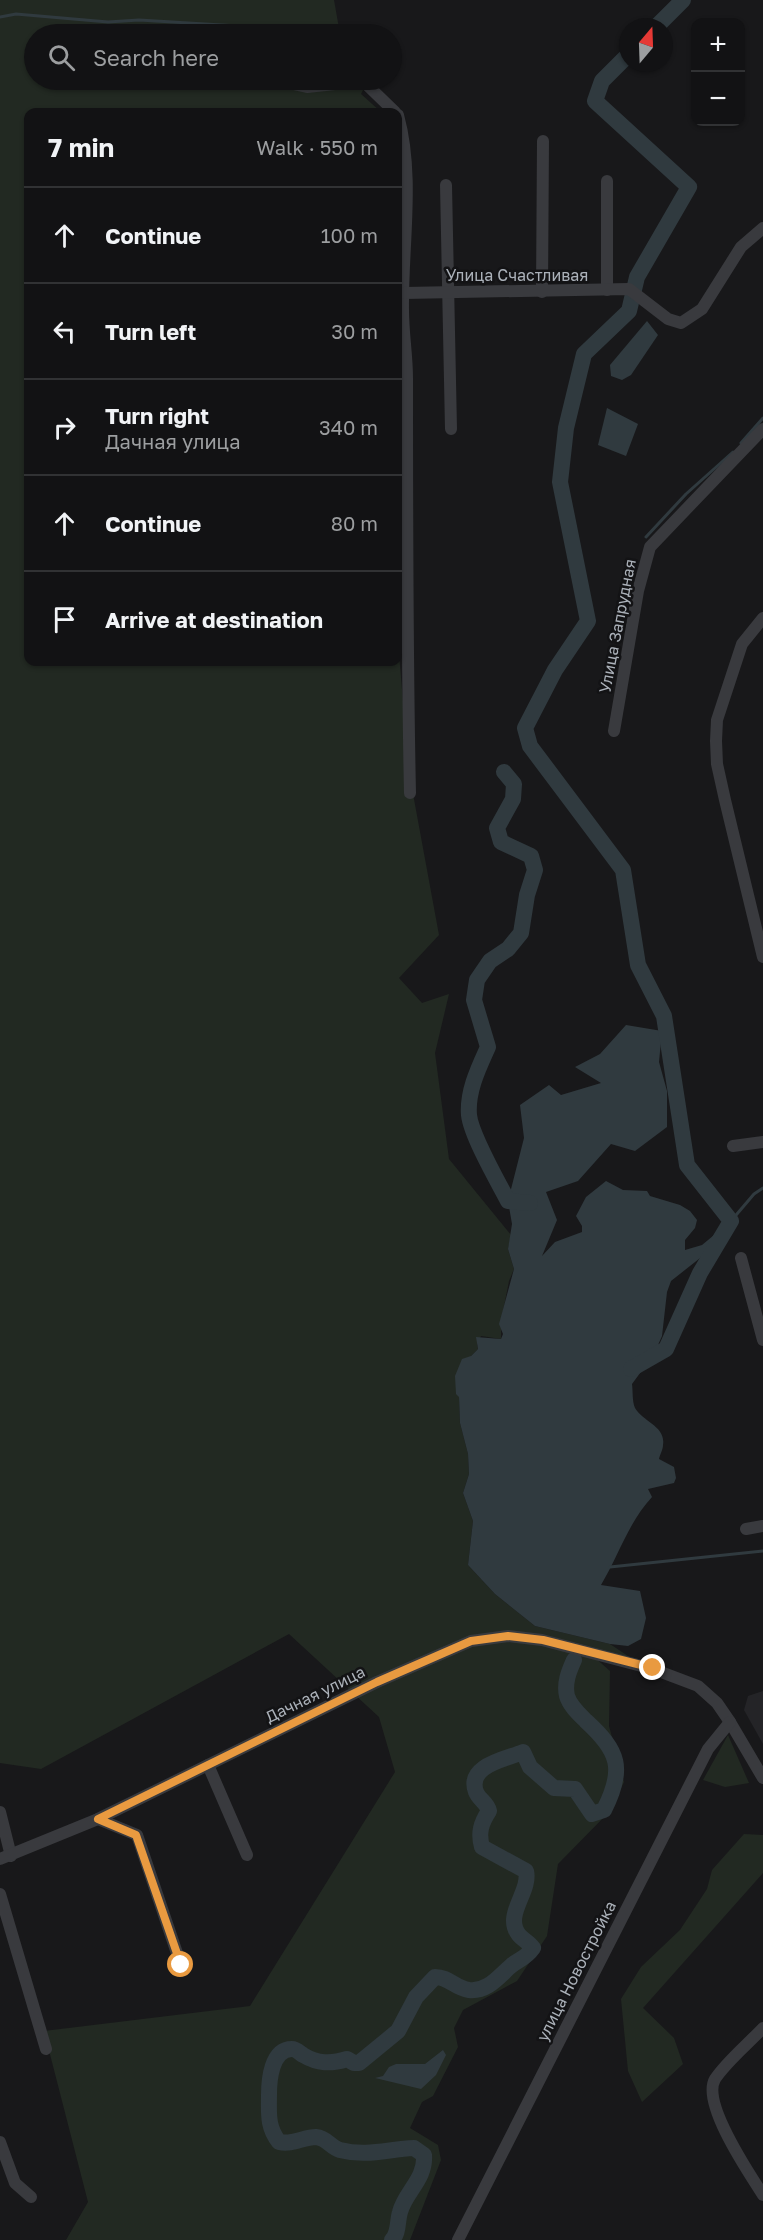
<!DOCTYPE html>
<meta charset="utf-8">
<style>
body{margin:0;font-family:"Golos Text",sans-serif;background:#1b1b1d;color:#f1f3f6}
.controls{position:absolute;right:18px;top:18px;display:grid;overflow:hidden;border-radius:12px;box-shadow:0 2px 4px #0004}
.controls button{width:54px;height:54px;display:grid;place-items:center;padding:0;border:0;border-bottom:2px solid #313234;background:#121214;color:#f1f3f6;font:30px sans-serif}
.compass{position:absolute;left:619px;top:18px;width:54px;height:54px;border-radius:50%;background:#121214;box-shadow:0 2px 4px #0004;rotate:19deg}
.stop{position:absolute;width:18px;height:18px;margin:-14px;border:4px solid #e99a40;border-radius:50%;background:#fff}
.stop.end{background:#e99a40;border-color:#fff;box-shadow:0 2px 6px #0008}
.list{margin:0;padding:0;list-style:none}
h2{display:flex;justify-content:space-between;align-items:center;height:78px;margin:0;padding:0 24px;font-size:26px}
h2 small{font-size:20px;font-weight:400;color:#9c9ea0}
.list li{display:grid;grid-template-columns:39px 1fr auto;gap:18px;align-items:center;box-sizing:border-box;height:96px;padding:0 24px;border-top:2px solid #313234}
.list b{display:block;font-size:22px;white-space:nowrap}
.list p{margin:0;font-size:20px;white-space:nowrap;color:#9c9ea0}
.list em{font-size:20px;font-style:normal;color:#9c9ea0}
.icon{flex:none;width:33px;height:33px;fill:none;stroke:currentColor;stroke-width:2;stroke-linecap:round;stroke-linejoin:round}
.map{position:relative;flex:none;width:763px;height:2240px;overflow:hidden}
.search{position:absolute;background:#121214;box-shadow:0 2px 4px #0004;left:24px;top:24px;width:378px;height:66px;display:flex;align-items:center;gap:15px;box-sizing:border-box;padding:0 21px;border-radius:33px;color:#9c9ea0;font-size:22px}
.panel{position:absolute;background:#121214;box-shadow:0 2px 4px #0004;left:24px;top:108px;width:378px;height:558px;border-radius:12px}
.map>svg:first-child{display:block}
.built{fill:#242427}
.green{fill:#222922}
.water{fill:#303a3f}
.lines{fill:none;stroke-linecap:round;stroke-linejoin:round}
.stream{stroke:#303a3f;stroke-width:3}
.river{stroke:#303a3f;stroke-width:16}
.minor{stroke:#393a3e;stroke-width:12}
.route{stroke:#e99a40;stroke-width:8}
.labels{text-anchor:middle;stroke-width:5;stroke-linejoin:round;paint-order:stroke}
.street-label{font-size:16px;fill:#abb1b9;stroke:#131315}
</style>
<div class="map">
<svg width="763" height="2240" viewBox="0 0 763 2240">
<rect width="100%" height="100%" fill="#18181a"/>
<path class="built" d="M763,1691v53l-19,-34 4,-14z"/>
<g class="green">
<path d="M0,0h334l6,34h-306v46h317l13,8 -3,6 20,18h-353v550h370v-20l11,130 30,163 -40,43 23,25 27,-9 -14,59 14,106 62,76 -3,14 6,20 -5,12 -8,40v18l-20,-3 -4,8 1,5 -7,7 -12,41 1,26 8,31 1,20 -6,19 10,28 -5,44 27,29 40,32 75,18 21,14 -97,-25 59,23 17,15 -1,55 15,56 -15,30 -51,52 -11,72 -30,45 -54,29 -9,18 4,19 -25,49 -11,6 -12,26 28,17 3,15 -31,80h-344l22,-38 -44,-171 206,-25 145,-234 -16,-55 -90,-83 -248,135 -41,-6z"/>
<path d="M728,1735l21,48 -24,4 -22,-7z"/>
<path d="M744,1834l19,1v38l-120,135 31,30 9,26 -41,38 -14,-31 -7,-72 20,-32 39,-37 27,-41 5,-19z"/>
</g>
<g class="water">
<path d="M647,321l11,14 -27,40 -9,5 -11,-4 -1,-11z"/>
<path d="M607,408l31,16 -12,32 -28,-11z"/>
<path d="M626,1025l36,6 -3,31 8,29v36l-32,24 -24,-7 -33,37 -32,11 11,28 -15,36 13,-14 27,-10v-6l-6,-10 10,-19 20,-16 17,9 24,1 3,5 30,9 10,6 7,9 -2,8 -10,12v10l17,-5 29,-24 -22,30 -38,30 -4,11 -5,44 -8,18 -22,30c1,7 0,17 3,24 8,14 31,18 28,37 0,5 -3,9 -4,14l15,8 2,11 -2,5 -26,6 4,8c-24,26 -33,58 -51,88l39,6 6,27 -5,21 -13,7 -18,-2 -75,-18 -40,-32 -27,-29 5,-44 -10,-28 6,-19 -1,-20 -8,-31 -1,-26 -3,-3 -1,-18 7,-17 9,-3 7,-7 -2,-12 25,2 2,-5 -4,-10 15,-55 -6,-20 4,-25 -4,-23 16,-63 -4,-33 29,-20 12,10 40,-12 -26,-16 25,-13z"/>
<path d="M443,2050l3,5 -10,20 -15,14 -46,-11 8,-2 6,-9 7,-3h29z"/>
</g>
<g class="lines">
<g class="stream">
<path d="M0,17l16,-3 92,8 31,-2 116,7"/>
<path d="M741,443l22,-25"/>
<path d="M646,537l40,-43 47,-42"/>
<path d="M731,1221l23,-27 9,-6"/>
<path d="M610,1567l153,-16"/>
</g>
<g class="river">
<path d="M656,27l27,-27"/>
<path d="M628,55l-26,26 -7,20 94,86 -52,90 -8,34 -45,43 -18,74 -6,54 28,139 -33,49 -30,58 5,18 93,124 15,95 26,51 23,149 44,56 -31,52 -34,76 -35,20"/>
<path d="M504,772l10,12 -1,15 -16,29 4,14 30,14 4,14 -8,25 -6,38 -13,16 -18,12 -13,19 -3,20 14,47c-9,20 -21,44 -19,68 2,20 29,67 39,86l22,2"/>
<path d="M392,2240c7,-7 5,-18 8,-28 5,-20 26,-33 24,-57l-10,-7c-26,1 -47,9 -74,2 -10,-3 -13,-12 -24,-13 -13,0 -23,8 -37,5 -12,-15 -10,-29 -10,-47 0,-14 2,-46 23,-46 4,0 8,4 11,6 15,9 28,9 44,4l7,4h5l39,-32 18,-34 19,-20c14,0 20,11 34,13 19,2 30,-14 43,-25 8,-6 14,-7 21,-17 -4,-6 -10,-8 -14,-13 -16,-20 12,-43 7,-64l-44,-24c-4,-14 -1,-24 7,-36 -2,-9 -10,-11 -13,-19 -10,-27 31,-33 47,-40l7,15 24,21 21,1 17,25 12,-4c21,-41 15,-59 -18,-89 -7,-7 -16,-15 -19,-25 -3,-13 2,-25 7,-36"/>
</g>
<g class="minor">
<path d="M275,80l32,7 56,-6 32,31"/>
<path d="M398,115c17,62 4,131 5,195 0,23 4,45 4,68 0,138 0,277 3,415"/>
<path d="M607,181v109"/>
<path d="M446,185l5,244"/>
<path d="M542,292l1,-151"/>
<path d="M404,293l225,-4 39,30 13,4 21,-14 39,-62 22,-19"/>
<path d="M763,618l-21,26 -25,76 -1,21 1,23 8,36 38,157"/>
<path d="M614,731l24,-140 12,-44 113,-118"/>
<path d="M733,1146l30,-4"/>
<path d="M741,1258l22,82"/>
<path d="M746,1529l17,-3"/>
<path d="M208,1765l39,90"/>
<path d="M0,1812l11,44"/>
<path d="M98,1819l39,16 44,130"/>
<path d="M0,1859l98,-40 279,-137 94,-41 37,-5 34,4 111,29 45,17 19,17 13,19 33,56"/>
<path d="M0,1894l46,155"/>
<path d="M763,2028c-15,16 -36,33 -48,51 -14,24 34,94 48,116"/>
<path d="M0,2142l15,41 16,14"/>
<path d="M458,2240l250,-491 22,-27"/>
</g>
</g>
<g class="lines">
<path class="route" d="M181,1965l-45,-130 -38,-16 279,-137 94,-41 37,-5 35,4 110,28"/>
</g>
<g class="labels">
<g class="street-label">
<text x="517" y="281">Улица Счастливая</text>
<text transform="translate(617 626) rotate(-79)" y="6">Улица Запрудная</text>
<text transform="translate(315 1694) rotate(-26)" y="6">Дачная улица</text>
<text transform="translate(576 1971) rotate(-63)" y="6">улица Новостройка</text>
</g>
</g>
</svg>
<div class="controls">
<button>+</button>
<button>−</button>
</div>
<svg class="compass" viewBox="-18 -18 36 36"><path d="M0-13l5 13h-10z" fill="#e53935"/><path d="M0 13l5-13h-10z" fill="#9c9ea0"/></svg>
<div class="stop" style="left:181px;top:1965px"></div>
<div class="stop end" style="left:653px;top:1668px"></div>
<div class="search"><svg class="icon" aria-label="search" viewBox="0 0 24 24"><circle cx="10" cy="10" r="6"/><path d="M15 15l6 6"/></svg>Search here</div>
<section class="panel">
<h2>7 min<small>Walk · 550 m</small></h2>
<ul class="list">
<li><svg class="icon" aria-label="ahead" viewBox="0 0 24 24"><path d="M12 20V5M6 11l6-6 6 6"/></svg><div><b>Continue</b></div><em>100 m</em></li>
<li><svg class="icon" aria-label="left" viewBox="0 0 24 24"><path d="M17 20v-9H6M10 6l-5 5 5 5"/></svg><div><b>Turn left</b></div><em>30 m</em></li>
<li><svg class="icon" aria-label="right" viewBox="0 0 24 24"><path d="M7 20v-9h11M14 6l5 5-5 5"/></svg><div><b>Turn right</b><p>Дачная улица</p></div><em>340 m</em></li>
<li><svg class="icon" aria-label="ahead" viewBox="0 0 24 24"><path d="M12 20V5M6 11l6-6 6 6"/></svg><div><b>Continue</b></div><em>80 m</em></li>
<li><svg class="icon" aria-label="arrive" viewBox="0 0 24 24"><path d="M6 21V4h12l-3 4 3 4H6"/></svg><div><b>Arrive at destination</b></div></li>
</ul>
</section>
</div>
